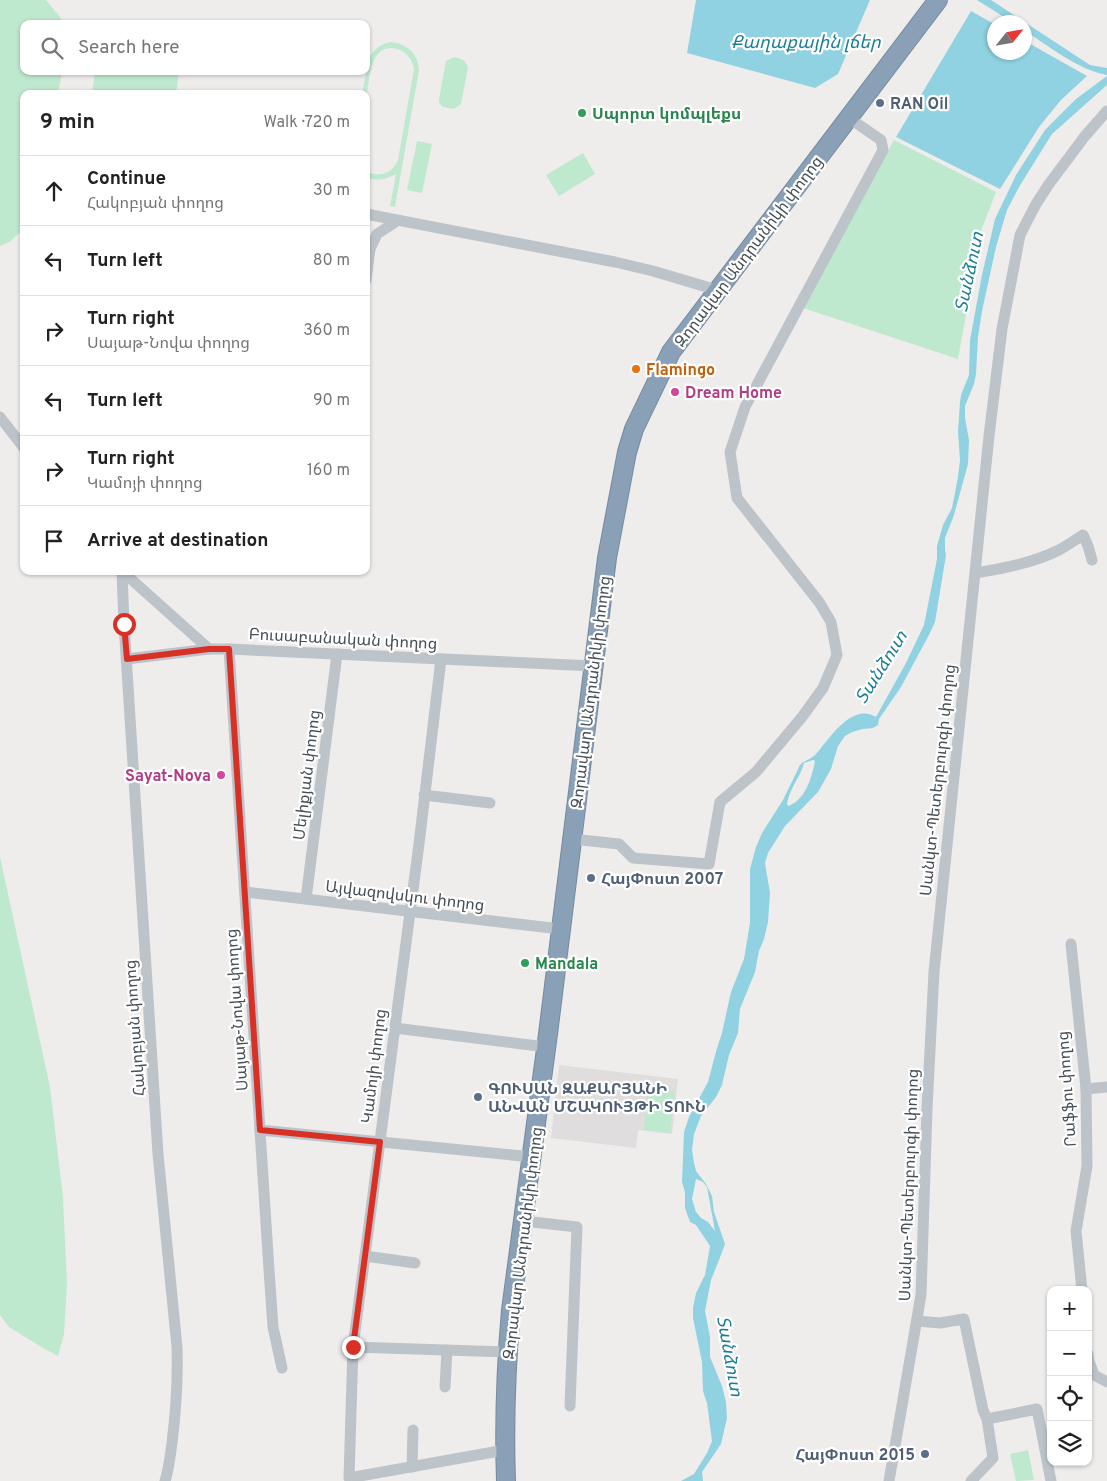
<!DOCTYPE html>
<meta charset="utf-8">
<style>
body{margin:0;font-family:Overpass,"Noto Sans Armenian",sans-serif;background:#f2f2f2;color:#222}
.controls{position:absolute;right:15px;bottom:15px;display:grid;overflow:hidden;border-radius:10px;box-shadow:0 1px 4px #0004}
.controls button{width:45px;height:45px;display:grid;place-items:center;padding:0;border:0;border-bottom:1px solid #e0e0e0;background:#fff;color:#222;font:25px sans-serif}
.compass{position:absolute;left:987px;top:15px;width:45px;height:45px;border-radius:50%;background:#fff;box-shadow:0 1px 4px #0004;rotate:59deg}
.stop{position:absolute;width:15px;height:15px;margin:-11px;border:4px solid #d93025;border-radius:50%;background:#fff}
.stop.end{background:#d93025;border-color:#fff;box-shadow:0 1px 5px #0008}
.list{margin:0;padding:0;list-style:none}
h2{display:flex;justify-content:space-between;align-items:center;height:65px;margin:0;padding:0 20px;font-size:21px}
h2 small{font-size:16px;font-weight:400;color:#767676}
.list li{display:grid;grid-template-columns:32px 1fr auto;gap:15px;align-items:center;box-sizing:border-box;height:70px;padding:0 20px;border-top:1px solid #e0e0e0}
.list b{display:block;font-size:19px;white-space:nowrap}
.list p{margin:0;font-size:16px;white-space:nowrap;color:#767676}
.list em{font-size:16px;font-style:normal;color:#767676}
.icon{flex:none;width:28px;height:28px;fill:none;stroke:currentColor;stroke-width:2;stroke-linecap:round;stroke-linejoin:round}
.map{position:relative;flex:none;width:1107px;height:1481px;overflow:hidden}
.search{position:absolute;background:#fff;box-shadow:0 1px 4px #0004;left:20px;top:20px;width:350px;height:55px;display:flex;align-items:center;gap:12px;box-sizing:border-box;padding:0 18px;border-radius:10px;color:#767676;font-size:19px}
.panel{position:absolute;background:#fff;box-shadow:0 1px 4px #0004;left:20px;top:90px;width:350px;height:485px;border-radius:10px}
.map>svg:first-child{display:block}
.education{fill:#e0ddde}
.green{fill:#bfe9ce}
.water{fill:#90d2e1;fill-rule:evenodd}
.lines{fill:none;stroke-linecap:round;stroke-linejoin:round}
.highway-casing{stroke:#748ba2;stroke-width:20}
.minor{stroke:#bcc4ca;stroke-width:11}
.highway{stroke:#89a0b6;stroke-width:18}
.route{stroke:#d93025;stroke-width:6}
.service-dot{fill:#5c6f8a;stroke:#fff;stroke-width:2}
.leisure-dot{fill:#2e9e5b;stroke:#fff;stroke-width:2}
.food-dot{fill:#e8710a;stroke:#fff;stroke-width:2}
.hotel-dot{fill:#d1479c;stroke:#fff;stroke-width:2}
.labels{text-anchor:middle;stroke-width:4.5;stroke-linejoin:round;paint-order:stroke}
.service-label{font-size:16px;font-weight:bold;fill:#4e5e75;stroke:#fff;text-anchor:start}
.leisure-label{font-size:16px;font-weight:bold;fill:#27864d;stroke:#fff;text-anchor:start}
.street-label{font-size:16px;fill:#475057;stroke:#fff}
.food-label{font-size:16px;font-weight:bold;fill:#c56008;stroke:#fff;text-anchor:start}
.hotel-label{font-size:16px;font-weight:bold;fill:#b23c85;stroke:#fff;text-anchor:start}
.water-label{font-size:18px;font-style:italic;fill:#1b7f96;stroke:#fff}
</style>
<div class="map">
<svg width="1107" height="1481" viewBox="0 0 1107 1481">
<rect width="100%" height="100%" fill="#efecec"/>
<path class="education" d="M559,1065l119,14 -6,55 -34,-4 -2,18 -85,-10z"/>
<g class="green">
<path d="M0,0h46l14,17 3,7h-39v47h38l-4,23h-34v135l-15,13 -9,4z"/>
<path d="M391,42c16,2 27,11 28,28l-24,137 -5,-1 6,-32c-10,5 -18,8 -30,3v-6c13,7 26,3 32,-11l16,-91c-3,-21 -30,-30 -40,-9 -5,11 -6,29 -8,40v-6h-4l6,-33c4,-11 12,-17 23,-19z"/>
<path d="M454,57c8,2 12,3 14,11l-7,36 -7,5 -11,-2 -4,-4v-4l7,-38z"/>
<path d="M95,71h84l-3,23h-84z"/>
<path d="M894,140l102,52 -15,39 -23,128 -155,-51z"/>
<path d="M417,141l15,3 -10,49 -15,-3z"/>
<path d="M583,153l12,21 -36,22 -13,-21z"/>
<path d="M0,857l50,230 13,110 4,87 -3,50 -6,22 -15,-8 -34,-21 -9,-12z"/>
<path d="M648,1087l27,4 -5,42 -26,-3z"/>
<path d="M1028,1450l6,30 -18,1 -6,-27z"/>
</g>
<g class="water">
<path d="M696,0h174l-32,74 -23,14 -128,-35z"/>
<path d="M977,0h14l99,65 17,3v7c-29,-5 -58,-29 -82,-44l-1,-9h-12z"/>
<path d="M971,11l23,13v28h30l1,-11 62,35 -26,24 -22,27 -39,62 -104,-52z"/>
<path d="M1107,76v9l-55,49 -33,53 -12,23 -11,37 -14,64 -4,26 -2,37 -2,10 -9,22v12l4,22 -1,24 -14,51 -9,23v12l1,5 -11,67 -5,11 -29,54 -22,32 -1,6 -5,3 -10,1 -11,3 -7,4 -7,10 -7,23 -13,23 -33,34 -17,27 -3,10 5,30 -2,29 -4,17 -5,12 -4,21 -15,37 -2,24 -9,22 -7,30 -6,12 -15,19 -7,18 -2,16 2,13 2,8 10,13 6,12 2,16 11,32 -6,16 -8,20 -6,31 5,26v20l12,29 4,16 1,16 -6,26 -19,28 1,9h-22l13,-7 13,-21 5,-12 -5,-38 -4,-12 -1,-29 -9,-44v-10l3,-15 9,-18 5,-29 -14,-21 -6,-3 -5,-14v-16l-3,-10 2,-50 5,-15 19,-35 9,-34 5,-15 9,-41 13,-33 6,-36v-54l6,-22 6,-14 21,-33 17,-35c5,-5 12,-6 16,-11 13,-15 36,-52 60,-37l30,-54 18,-38 13,-66v-13l6,-21 9,-17 6,-31 2,-17 -2,-28 2,-30 1,-7 8,-20 1,-35 12,-65 13,-56 21,-44 29,-45 31,-31zM813,760l2,1c-3,16 -10,40 -27,45l-1,-2c2,-15 13,-26 17,-41zM696,1179l7,3 4,5 8,44 -7,-9 -7,-4 -5,-6 -4,-13z"/>
</g>
<g class="lines">
<g class="highway-casing">
<path id="highway" d="M506,1481c-2,-57 0,-114 5,-171l37,-276 59,-476 20,-106 7,-23 37,-77 267,-352"/>
</g>
<g class="minor">
<path d="M366,214l249,48 38,9 64,19"/>
<path d="M366,280l4,-31 7,-15 17,-11 2,-3"/>
<path d="M0,417l24,31"/>
<path d="M122,571l87,78h20l364,17"/>
<path d="M122,572l2,52 34,530 19,193c1,32 -1,64 -5,96 -2,13 -3,26 -7,38"/>
<path d="M976,573c28,-5 57,-10 83,-23 9,-5 16,-10 24,-15l5,11 4,14"/>
<path d="M229,649l40,621 4,57 9,41"/>
<path d="M127,659l82,-10"/>
<path d="M441,659l-22,185 -66,503 -4,131 156,-28"/>
<path d="M424,795l66,8"/>
<path d="M572,839l47,5 14,14 76,6 11,-62 36,-30 46,-55 21,-29 14,-33 -6,-33 -12,-20 -82,-104 -7,-46 15,-45 138,-257 -2,-10 -32,-22"/>
<path d="M245,892l315,37"/>
<path d="M306,899l31,-245"/>
<path d="M1071,944l15,145 1,77 -11,65 6,59"/>
<path d="M395,1028l151,19"/>
<path d="M1086,1089l21,-2"/>
<path d="M260,1130l272,27"/>
<path d="M524,1221l53,6 -7,179"/>
<path d="M365,1256l50,7"/>
<path d="M917,1321l23,2 24,-4 19,91 4,9 6,39 -22,23"/>
<path d="M353,1347l154,5"/>
<path d="M1088,1354l1,7 5,14 13,7"/>
<path d="M445,1387l2,-37"/>
<path d="M987,1419l50,-10 14,72"/>
<path d="M412,1467l1,-37"/>
<path d="M889,1481l32,-186 6,-186 7,-137 55,-536 13,-107 18,-94 16,-31 13,-20 36,-48 22,-25"/>
</g>
<use href="#highway" class="highway"/>
</g>
<g class="lines">
<path class="route" d="M124,624l3,35 82,-10h20l31,481 120,12 -27,205"/>
</g>
<g class="service-dot">
<circle cx="880" cy="103" r="5"/>
<circle cx="591" cy="878" r="5"/>
<circle cx="478" cy="1097" r="5"/>
<circle cx="925" cy="1454" r="5"/>
</g>
<g class="leisure-dot">
<circle cx="582" cy="113" r="5"/>
<circle cx="525" cy="963" r="5"/>
</g>
<circle class="food-dot" cx="636" cy="369" r="5"/>
<g class="hotel-dot">
<circle cx="675" cy="392" r="5"/>
<circle cx="221" cy="775" r="5"/>
</g>
<g class="labels">
<g class="service-label">
<text x="890" y="109">RAN Oil</text>
<text x="601" y="884">ՀայՓոստ 2007</text>
<text x="488" y="1094">ԳՈՒՍԱՆ ԶԱՔԱՐՅԱՆԻ<tspan x="488" dy="18">ԱՆՎԱՆ ՄՇԱԿՈՒՅԹԻ ՏՈՒՆ</tspan></text>
<text x="915" y="1460" text-anchor="end">ՀայՓոստ 2015</text>
</g>
<g class="leisure-label">
<text x="592" y="119">Սպորտ կոմպլեքս</text>
<text x="535" y="969">Mandala</text>
</g>
<g class="street-label">
<text transform="translate(748 251) rotate(-53)" y="6">Զորավար Անդրանիկի փողոց</text>
<text transform="translate(343 638) rotate(3)" y="6">Բուսաբանական փողոց</text>
<text transform="translate(590 692) rotate(-83)" y="6">Զորավար Անդրանիկի փողոց</text>
<text transform="translate(306 775) rotate(-83)" y="6">Մելիքյան փողոց</text>
<text transform="translate(937 780) rotate(-84)" y="6">Սանկտ-Պետերբուրգի փողոց</text>
<text transform="translate(405 895) rotate(7)" y="6">Այվազովսկու փողոց</text>
<text transform="translate(236 1010) rotate(-94)" y="6">Սայաթ-Նովա փողոց</text>
<text transform="translate(134 1028) rotate(-94)" y="6">Հակոբյան փողոց</text>
<text transform="translate(373 1066) rotate(-83)" y="6">Կամոյի փողոց</text>
<text transform="translate(1066 1089) rotate(-94)" y="6">Րաֆֆու փողոց</text>
<text transform="translate(908 1185) rotate(-88)" y="6">Սանկտ-Պետերբուրգի փողոց</text>
<text transform="translate(522 1243) rotate(-83)" y="6">Զորավար Անդրանիկի փողոց</text>
</g>
<g class="food-label">
<text x="646" y="375">Flamingo</text>
</g>
<g class="hotel-label">
<text x="685" y="398">Dream Home</text>
<text x="211" y="781" text-anchor="end">Sayat-Nova</text>
</g>
<g class="water-label">
<text x="806" y="48">Քաղաքային լճեր</text>
<text transform="translate(969 272) rotate(-78)" y="6">Տանձուտ</text>
<text transform="translate(881 667) rotate(-58)" y="6">Տանձուտ</text>
<text transform="translate(730 1356) rotate(80)" y="6">Տանձուտ</text>
</g>
</g>
</svg>
<div class="controls">
<button>+</button>
<button>−</button>
<button><svg class="icon" aria-label="locate" viewBox="0 0 24 24"><circle cx="12" cy="12" r="6"/><path d="M12 2v4M12 18v4M2 12h4M18 12h4"/></svg></button>
<button><svg class="icon" aria-label="layers" viewBox="0 0 24 24"><path d="M12 4l9 5-9 5-9-5zM3 14l9 5 9-5"/></svg></button>
</div>
<svg class="compass" viewBox="-18 -18 36 36"><path d="M0-13l5 13h-10z" fill="#e53935"/><path d="M0 13l5-13h-10z" fill="#767676"/></svg>
<div class="stop" style="left:124px;top:624px"></div>
<div class="stop end" style="left:353px;top:1347px"></div>
<div class="search"><svg class="icon" aria-label="search" viewBox="0 0 24 24"><circle cx="10" cy="10" r="6"/><path d="M15 15l6 6"/></svg>Search here</div>
<section class="panel">
<h2>9 min<small>Walk · 720 m</small></h2>
<ul class="list">
<li><svg class="icon" aria-label="ahead" viewBox="0 0 24 24"><path d="M12 20V5M6 11l6-6 6 6"/></svg><div><b>Continue</b><p>Հակոբյան փողոց</p></div><em>30 m</em></li>
<li><svg class="icon" aria-label="left" viewBox="0 0 24 24"><path d="M17 20v-9H6M10 6l-5 5 5 5"/></svg><div><b>Turn left</b></div><em>80 m</em></li>
<li><svg class="icon" aria-label="right" viewBox="0 0 24 24"><path d="M7 20v-9h11M14 6l5 5-5 5"/></svg><div><b>Turn right</b><p>Սայաթ-Նովա փողոց</p></div><em>360 m</em></li>
<li><svg class="icon" aria-label="left" viewBox="0 0 24 24"><path d="M17 20v-9H6M10 6l-5 5 5 5"/></svg><div><b>Turn left</b></div><em>90 m</em></li>
<li><svg class="icon" aria-label="right" viewBox="0 0 24 24"><path d="M7 20v-9h11M14 6l5 5-5 5"/></svg><div><b>Turn right</b><p>Կամոյի փողոց</p></div><em>160 m</em></li>
<li><svg class="icon" aria-label="arrive" viewBox="0 0 24 24"><path d="M6 21V4h12l-3 4 3 4H6"/></svg><div><b>Arrive at destination</b></div></li>
</ul>
</section>
</div>
